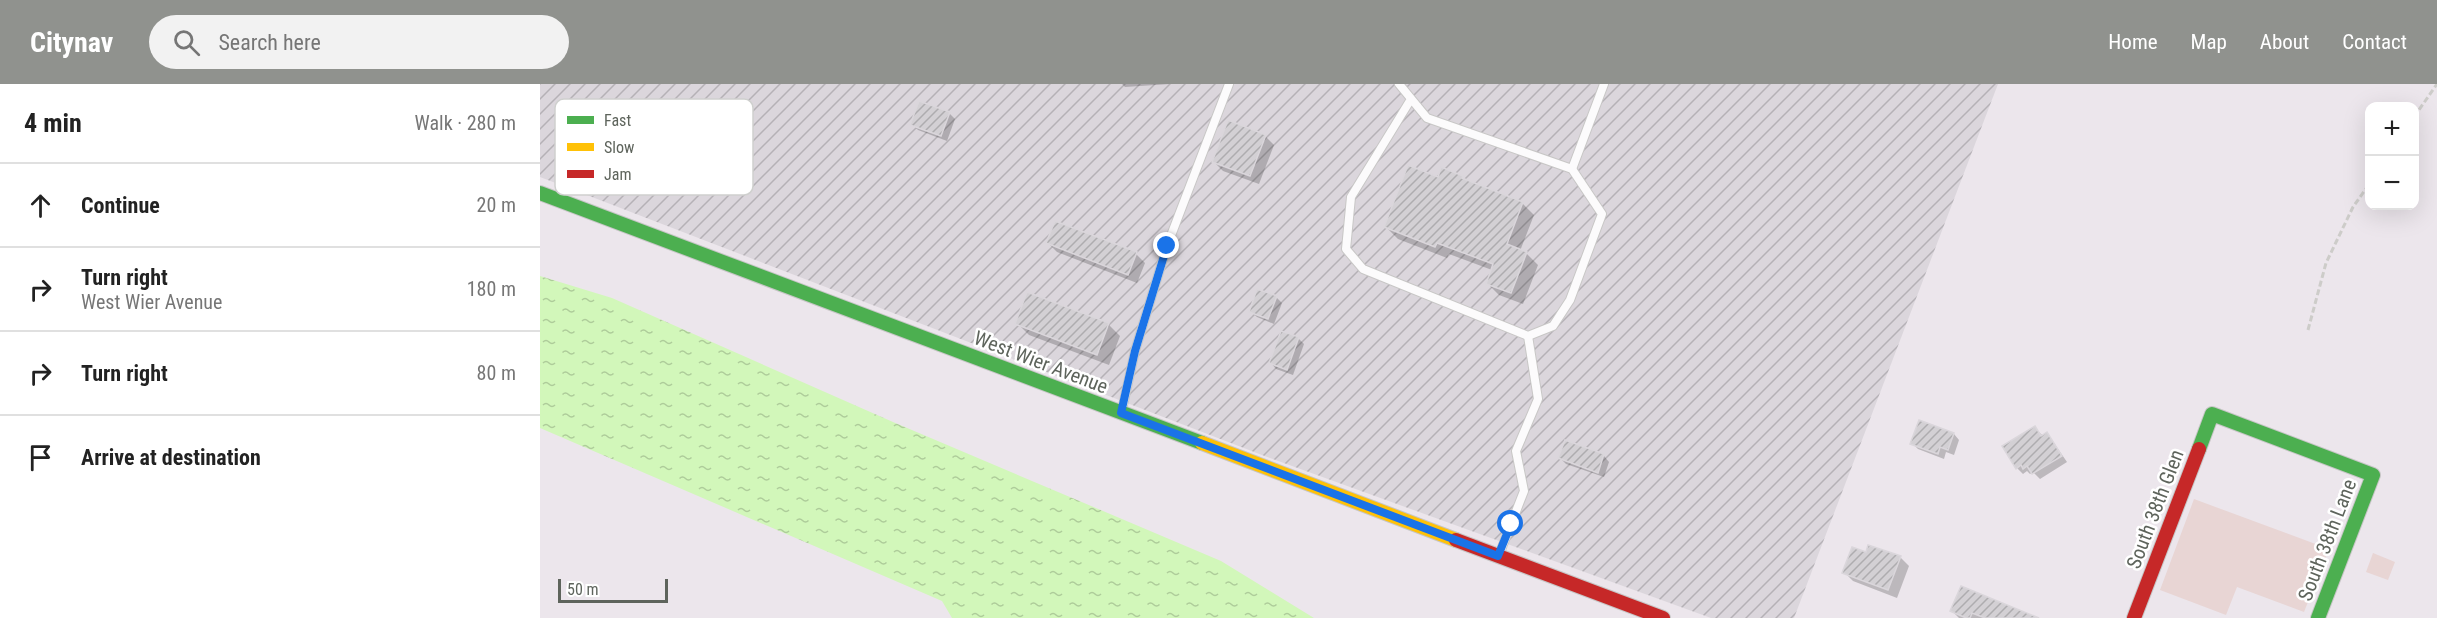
<!DOCTYPE html>
<meta charset="utf-8">
<style>
body{margin:0;font-family:"Roboto Condensed",sans-serif;background:#f2f2f2;color:#222}
.controls{position:absolute;right:18px;top:18px;display:grid;overflow:hidden;border-radius:12px;box-shadow:0 6px 24px #0002}
.controls button{width:54px;height:54px;display:grid;place-items:center;padding:0;border:0;border-bottom:2px solid #e0e0e0;background:#fff;color:#222;font:30px sans-serif}
.scale{position:absolute;left:18px;bottom:15px;width:110px;box-sizing:border-box;padding-left:6px;border:3px solid #5e645c;border-top:0;font-size:16px;line-height:21px;white-space:nowrap;color:#5e645c;-webkit-text-stroke:4px #fff;paint-order:stroke}
.stop{position:absolute;width:18px;height:18px;margin:-14px;border:4px solid #1a73e8;border-radius:50%;background:#fff}
.stop.end{background:#1a73e8;border-color:#fff;box-shadow:0 2px 6px #0008}
.list{margin:0;padding:0;list-style:none}
h2{display:flex;justify-content:space-between;align-items:center;height:78px;margin:0;padding:0 24px;font-size:26px}
h2 small{font-size:20px;font-weight:400;color:#767676}
.list li{display:grid;grid-template-columns:39px 1fr auto;gap:18px;align-items:center;box-sizing:border-box;height:84px;padding:0 24px;border-top:2px solid #e0e0e0}
.list b{display:block;font-size:22px;white-space:nowrap}
.list p{margin:0;font-size:20px;white-space:nowrap;color:#767676}
.list em{font-size:20px;font-style:normal;color:#767676}
.icon{flex:none;width:33px;height:33px;fill:none;stroke:currentColor;stroke-width:2;stroke-linecap:round;stroke-linejoin:round}
.map{position:relative;flex:none;width:1897px;height:534px;overflow:hidden}
header{display:flex;align-items:center;gap:36px;box-sizing:border-box;height:84px;padding:0 30px;background:#90928e;color:#fff}
header strong{font-size:28px}
nav{display:flex;gap:33px;margin-inline-start:auto;font-size:21px}
.search{width:420px;height:54px;background:#f2f2f2;display:flex;align-items:center;gap:15px;box-sizing:border-box;padding:0 21px;border-radius:33px;color:#767676;font-size:22px}
main{display:flex}
aside{flex:1;background:#fff}
.map>svg:first-child{display:block}
.industrial{fill:url(#industrial-furrows)}
.green{fill:#e8d5d4}
.water{fill:url(#water-ripples)}
.shadow{fill:#0003}
.building{fill:url(#building-hatch);stroke:#dad6db;stroke-width:1.5}
.lines{fill:none;stroke-linecap:round;stroke-linejoin:round}
.lane-casing{stroke:#c8c7c6;stroke-width:10}
.fast-casing{stroke:#c7c6c6;stroke-width:16}
.slow-casing{stroke:#c7c6c6;stroke-width:16}
.jam-casing{stroke:#c7c6c6;stroke-width:16}
.path{stroke:#cdccc9;stroke-width:3;stroke-dasharray:6 3;stroke-linecap:butt}
.lane{stroke:#fcfbfc;stroke-width:8}
.fast{stroke:#4caf50;stroke-width:14}
.slow{stroke:#ffc107;stroke-width:14}
.jam{stroke:#c62828;stroke-width:14}
.route{stroke:#1a73e8;stroke-width:8}
.labels{text-anchor:middle;stroke-width:5;stroke-linejoin:round;paint-order:stroke}
.street-label{font-size:20px;fill:#5e645c;stroke:#fff}
.key{fill:#fff;stroke:#cfd0ce;stroke-width:1.5}
.key-label{font-size:16px;fill:#5e645c}
</style>
<header>
<strong>Citynav</strong>
<div class="search"><svg class="icon" aria-label="search" viewBox="0 0 24 24"><circle cx="10" cy="10" r="6"/><path d="M15 15l6 6"/></svg>Search here</div>
<nav><a>Home</a><a>Map</a><a>About</a><a>Contact</a></nav>
</header>
<main>
<aside>
<h2>4 min<small>Walk · 280 m</small></h2>
<ul class="list">
<li><svg class="icon" aria-label="ahead" viewBox="0 0 24 24"><path d="M12 20V5M6 11l6-6 6 6"/></svg><div><b>Continue</b></div><em>20 m</em></li>
<li><svg class="icon" aria-label="right" viewBox="0 0 24 24"><path d="M7 20v-9h11M14 6l5 5-5 5"/></svg><div><b>Turn right</b><p>West Wier Avenue</p></div><em>180 m</em></li>
<li><svg class="icon" aria-label="right" viewBox="0 0 24 24"><path d="M7 20v-9h11M14 6l5 5-5 5"/></svg><div><b>Turn right</b></div><em>80 m</em></li>
<li><svg class="icon" aria-label="arrive" viewBox="0 0 24 24"><path d="M6 21V4h12l-3 4 3 4H6"/></svg><div><b>Arrive at destination</b></div></li>
</ul>
</aside>
<div class="map">
<svg width="1897" height="534" viewBox="0 0 1897 534">
<defs>
<pattern id="industrial-furrows" width="10" height="10" patternUnits="userSpaceOnUse" patternTransform="scale(1.5)"><rect width="10" height="10" fill="#dbd6dc"/><path d="M-1 1l2-2M0 10L10 0M9 11l2-2" fill="none" stroke="#b5b1b6"/></pattern>
<pattern id="water-ripples" width="26" height="14" patternUnits="userSpaceOnUse" patternTransform="scale(1.5)"><rect width="26" height="14" fill="#d2f7ba"/><path d="M2 4q2-2 4 0t4 0M15 11q2-2 4 0t4 0" fill="none" stroke="#aecc9a"/></pattern>
<pattern id="building-hatch" width="6" height="6" patternUnits="userSpaceOnUse" patternTransform="scale(1.5)"><rect width="6" height="6" fill="#d3d0d4"/><path d="M-1 1l2-2M0 6l6-6M5 7l2-2" fill="none" stroke="#aeacaf"/></pattern>
</defs>
<rect width="100%" height="100%" fill="#ece6ec"/>
<path class="industrial" d="M0,0h1458l-204,534h-83l-449,-163 -722,-278z"/>
<g class="green">
<path d="M1654,415l135,50 -25,63 -67,-25 -11,28 -66,-25z"/>
<path d="M1833,469l22,9 -7,18 -22,-8z"/>
</g>
<path class="water" d="M0,192l72,22 281,124 328,139 93,57h-362l-10,-17 -402,-173z"/>
<g class="shadow">
<path d="M582,0h48l-45,3z"/>
<path d="M409,29l6,6 -8,22 -29,-11 -6,-6z"/>
<path d="M725,52l9,9 -15,39 -36,-13 -9,-9z"/>
<path d="M922,93l4,4 56,22 12,12 -14,36 6,2 12,12 -15,39 -24,-9 -12,-12 5,-13 -43,-16 -2,4 -49,-19 -12,-12 53,-48z"/>
<path d="M508,159l88,11 9,9 -8,20 -80,-31z"/>
<path d="M736,213l6,6 -8,21 -17,-7 -6,-5z"/>
<path d="M477,239l91,1 12,12 -11,29 -80,-30z"/>
<path d="M758,254l6,6 -11,31 -17,-6 -5,-6z"/>
<path d="M1380,338l34,12 5,6 -5,15 -8,-3 -2,7 -26,-10 -6,-6z"/>
<path d="M1495,344l8,8 4,-2 5,6 15,22 -27,17 -7,-7 -3,2 -3,-3 -4,3 -6,-6z"/>
<path d="M1026,358l38,14 5,6 -5,15 -38,-13 -6,-6z"/>
<path d="M1326,470l34,3 9,9 -12,32 -44,-17 -9,-9z"/>
<path d="M1412,527l77,7h-70z"/>
</g>
<g class="building">
<path d="M379,17l31,11 -9,24 -31,-11z"/>
<path d="M688,36l38,15 -16,41 -38,-14z"/>
<path d="M868,81l30,12 3,-10 22,9 -1,2 61,24 -16,42 20,8 -16,41 -25,-9 7,-20 -56,-21 -2,4 -51,-20z"/>
<path d="M515,137l82,31 -9,23 -82,-32z"/>
<path d="M717,205l20,7 -9,23 -19,-7z"/>
<path d="M487,208l82,31 -12,32 -82,-31z"/>
<path d="M741,247l18,6 -12,33 -18,-7z"/>
<path d="M1379,336l35,13 -6,17 -8,-3 -2,7 -28,-10z"/>
<path d="M1495,342l6,10 6,-4 15,24 -30,18 -5,-8 -4,3 -2,-4 -5,4 -14,-23z"/>
<path d="M1025,356l39,14 -6,19 -40,-15z"/>
<path d="M1328,461l33,11 -13,34 -46,-17 10,-26 14,5z"/>
<path d="M1421,502l78,32h-54l-13,-5 -2,5h-4l-16,-7z"/>
</g>
<g class="lines">
<g class="lane-casing">
<g id="lane">
<path d="M859,0l28,34 145,51 30,45 -32,86 -17,26 -25,10 -165,-67 -17,-20 5,-52 60,-98"/>
<path d="M1032,85l32,-85"/>
<path d="M582,326l13,-59 32,-105 62,-162"/>
<path d="M959,471l25,-64 -8,-40 22,-52 -10,-63"/>
</g>
</g>
<g class="fast-casing">
<g id="fast">
<path d="M0,109l662,250"/>
<path d="M1659,365l13,-35 161,61 -55,143"/>
</g>
</g>
<g class="slow-casing">
<path id="slow" d="M662,359l254,97"/>
</g>
<g class="jam-casing">
<g id="jam">
<path d="M916,456l207,78"/>
<path d="M1594,534l65,-169"/>
</g>
</g>
<g class="path">
<path d="M1874,33l23,-33"/>
<path d="M1768,246l18,-67 27,-56 17,-24"/>
</g>
<use href="#lane" class="lane"/>
<use href="#fast" class="fast"/>
<use href="#slow" class="slow"/>
<use href="#jam" class="jam"/>
</g>
<g class="lines">
<path class="route" d="M627,162l-32,105 -14,62 377,143 13,-32"/>
</g>
<g class="labels">
<g class="street-label">
<text transform="translate(501 278) rotate(21)" y="7">West Wier Avenue</text>
<text transform="translate(1615 425) rotate(-69)" y="7">South 38th Glen</text>
<text transform="translate(1787 456) rotate(-69)" y="7">South 38th Lane</text>
</g>
</g>
<rect x="15" y="15" width="198" height="96" rx="9" class="key"/>
<rect x="27" y="32" width="27" height="8" fill="#4caf50"/>
<rect x="27" y="59" width="27" height="8" fill="#ffc107"/>
<rect x="27" y="86" width="27" height="8" fill="#c62828"/>
<g class="key-label">
<text x="64" y="42">Fast</text>
<text x="64" y="69">Slow</text>
<text x="64" y="96">Jam</text>
</g>
</svg>
<div class="controls">
<button>+</button>
<button>−</button>
</div>
<div class="scale">50 m</div>
<div class="stop" style="left:971px;top:440px"></div>
<div class="stop end" style="left:627px;top:162px"></div>
</div>
</main>
